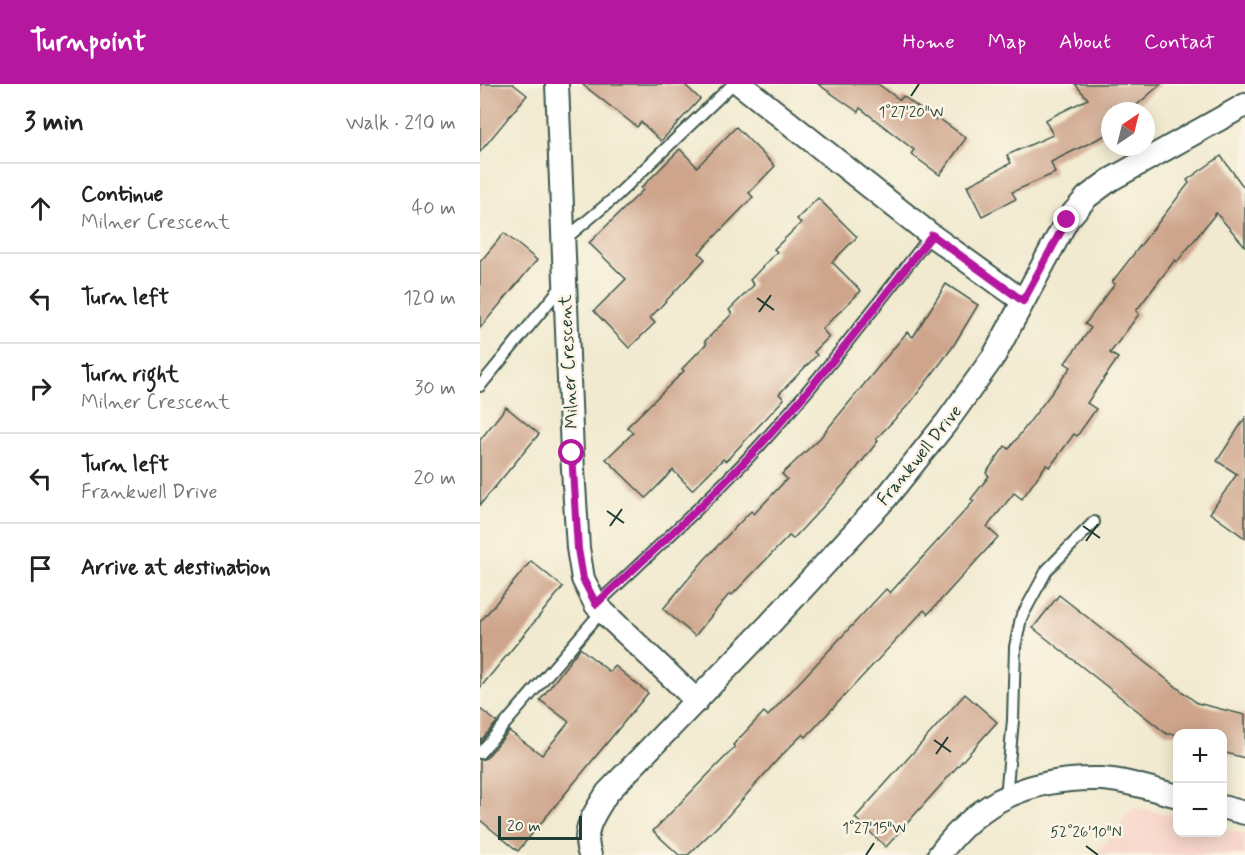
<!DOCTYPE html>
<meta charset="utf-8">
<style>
body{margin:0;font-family:Mynerve,sans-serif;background:#f2f2f2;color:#222}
.controls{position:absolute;right:18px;bottom:18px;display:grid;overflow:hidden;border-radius:12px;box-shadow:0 3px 15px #0003}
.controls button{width:54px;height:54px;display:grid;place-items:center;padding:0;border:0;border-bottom:2px solid #e0e0e0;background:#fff;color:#222;font:30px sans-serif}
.compass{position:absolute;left:621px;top:18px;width:54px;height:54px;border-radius:50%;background:#fff;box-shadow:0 3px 15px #0003;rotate:35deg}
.scale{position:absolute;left:18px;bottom:15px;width:84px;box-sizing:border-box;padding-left:6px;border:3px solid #1f3d34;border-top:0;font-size:16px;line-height:21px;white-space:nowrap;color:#1f3d34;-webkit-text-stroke:4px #fcf5e5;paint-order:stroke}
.stop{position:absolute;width:18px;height:18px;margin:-14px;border:4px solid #b5179e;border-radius:50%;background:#fff}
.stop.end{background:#b5179e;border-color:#fff;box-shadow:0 2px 6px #0008}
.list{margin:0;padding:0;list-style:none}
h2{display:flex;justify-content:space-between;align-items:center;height:78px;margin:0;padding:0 24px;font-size:26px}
h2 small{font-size:20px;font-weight:400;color:#767676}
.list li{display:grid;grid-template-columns:39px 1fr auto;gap:18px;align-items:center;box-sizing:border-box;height:90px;padding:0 24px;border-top:2px solid #e0e0e0}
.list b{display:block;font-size:22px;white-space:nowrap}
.list p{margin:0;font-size:20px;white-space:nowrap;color:#767676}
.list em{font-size:20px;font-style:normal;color:#767676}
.icon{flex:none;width:33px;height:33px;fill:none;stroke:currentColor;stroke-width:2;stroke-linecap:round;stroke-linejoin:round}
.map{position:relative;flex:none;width:765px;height:771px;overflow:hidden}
header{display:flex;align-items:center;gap:36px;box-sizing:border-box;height:84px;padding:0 30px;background:#b5179e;color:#fff}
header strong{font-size:28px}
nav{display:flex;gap:33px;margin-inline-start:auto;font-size:21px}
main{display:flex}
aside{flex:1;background:#fff}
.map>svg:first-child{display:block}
.built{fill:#f7d1c7}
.building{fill:#cea48b}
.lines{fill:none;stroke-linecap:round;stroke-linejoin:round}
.service-casing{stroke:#3e574b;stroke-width:14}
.minor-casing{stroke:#3e574b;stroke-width:26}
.service{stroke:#fff;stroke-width:10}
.minor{stroke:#fff;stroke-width:22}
.route{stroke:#b5179e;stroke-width:8}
.ticks{fill:none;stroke:#1f3d34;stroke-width:2}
.labels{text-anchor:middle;stroke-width:5;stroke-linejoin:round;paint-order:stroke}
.street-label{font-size:18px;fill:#1f3d34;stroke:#fcf5e5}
.ticks-label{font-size:15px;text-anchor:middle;fill:#1f3d34;stroke:#fcf5e5;stroke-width:5;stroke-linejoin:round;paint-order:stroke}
</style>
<header>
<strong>Turnpoint</strong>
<nav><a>Home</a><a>Map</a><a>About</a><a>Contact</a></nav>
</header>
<main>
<aside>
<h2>3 min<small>Walk · 210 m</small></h2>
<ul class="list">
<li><svg class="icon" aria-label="ahead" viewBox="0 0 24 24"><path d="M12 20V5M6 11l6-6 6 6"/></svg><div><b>Continue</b><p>Milner Crescent</p></div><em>40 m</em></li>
<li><svg class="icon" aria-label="left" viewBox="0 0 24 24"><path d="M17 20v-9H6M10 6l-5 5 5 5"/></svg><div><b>Turn left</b></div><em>120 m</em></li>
<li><svg class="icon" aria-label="right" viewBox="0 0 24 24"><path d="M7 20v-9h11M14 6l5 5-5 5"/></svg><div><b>Turn right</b><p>Milner Crescent</p></div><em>30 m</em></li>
<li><svg class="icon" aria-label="left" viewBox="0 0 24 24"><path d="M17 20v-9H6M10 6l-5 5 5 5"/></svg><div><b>Turn left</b><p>Frankwell Drive</p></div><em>20 m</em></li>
<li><svg class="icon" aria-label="arrive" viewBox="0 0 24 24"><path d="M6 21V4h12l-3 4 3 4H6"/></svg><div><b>Arrive at destination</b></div></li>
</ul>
</aside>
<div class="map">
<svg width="765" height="771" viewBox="0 0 765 771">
<rect width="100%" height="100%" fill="#fcf5e5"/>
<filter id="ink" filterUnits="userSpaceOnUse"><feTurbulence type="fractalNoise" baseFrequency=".0167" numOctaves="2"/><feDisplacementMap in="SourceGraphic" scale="12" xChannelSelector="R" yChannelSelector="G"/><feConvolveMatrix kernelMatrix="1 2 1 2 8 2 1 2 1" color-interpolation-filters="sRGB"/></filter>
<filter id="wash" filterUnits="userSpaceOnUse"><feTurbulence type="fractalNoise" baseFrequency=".008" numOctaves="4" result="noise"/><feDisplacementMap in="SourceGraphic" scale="24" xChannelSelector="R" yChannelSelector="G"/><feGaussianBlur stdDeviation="1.35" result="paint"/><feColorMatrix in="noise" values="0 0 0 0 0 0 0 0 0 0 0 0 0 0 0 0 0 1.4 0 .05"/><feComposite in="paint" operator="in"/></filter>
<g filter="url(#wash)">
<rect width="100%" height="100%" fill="#f1ead0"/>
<path class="built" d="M654,723l43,10 1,15h44l1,-4 22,6v21h-150z"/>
<g id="blocks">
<g class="building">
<path d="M0,0h33l14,11 -47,57z"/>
<path d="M102,0h102l16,15 -39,42 -20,-19 -4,5z"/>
<path d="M338,0h60l22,16 3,-4 32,24 2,-3 29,21 -26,37 -29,-21 3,-4 -54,-42 -2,4z"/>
<path d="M595,0h86l-31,27h-20v22l-59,29 4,11 -43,19 4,7 -34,17 -15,-30 44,-23 -4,-8 46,-20 -8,-15 43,-21z"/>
<path d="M256,43l39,39 -26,27 4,4 -54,56 6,6 -55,59 5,5 -26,25 -35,-37 32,-32 -37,-36 54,-53 -2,-2 39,-39 17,18z"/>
<path d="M741,72l24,33v57l-29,-33 -39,49 -2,-2 -39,51 3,3 -29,39 8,5 -31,45 9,6 -19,27 -3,-2 -24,33 -4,-2 -24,34 -8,-6 -27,34 11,10 -70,77 -4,-4 -118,127 -3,-3 -25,25 -53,60 -37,36h-9l-26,-24 82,-84 -2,-2 31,-33 4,4 118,-127 4,4 84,-92 -3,-2 18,-23 -3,-3 19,-27 4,3 62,-82 -6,-4 26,-35 -6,-4 30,-40 -3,-2 77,-99 -2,-3z"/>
<path d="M338,114l39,39 -25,25 29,29 -39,38 7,8 -15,15 3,3 -38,39 5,5 -58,62 -3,-2 -31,31 -19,-20 -27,28 -40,-39 27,-26 -6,-6 57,-56 -2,-2 25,-26 -2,-2 27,-27 -3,-4 25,-25 -4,-5 27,-28 -3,-3 27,-26 -4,-4z"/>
<path d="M24,149l33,27 -57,68v-66z"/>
<path d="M466,200l32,21 -26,43 -41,54 -35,37 2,2 -33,42 -52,56 -4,-3 -57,59 -2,-2 -35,43 -32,-27 42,-50 46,-48 3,3 33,-35 -5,-5 38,-36 87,-106 6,5z"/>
<path d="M26,323l33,27 -59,71v-65z"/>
<path d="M765,334v120l-35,-25 27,-39 -20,-13z"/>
<path d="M51,477l32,26 -83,101v-66z"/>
<path d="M579,511l138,108 48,12v43l-23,-6v-18h-55l-134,-106z"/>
<path d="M100,564l30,24 5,-6 33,27 -130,158 -38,-31v-60l6,-2 23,-27 33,24 27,-33 -29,-22z"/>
<path d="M485,610l32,28 -111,125 -31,-29z"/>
<path d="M0,625l17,13 -17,19z"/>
</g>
</g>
</g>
<g filter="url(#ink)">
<use href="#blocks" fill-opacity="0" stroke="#3e574b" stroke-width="1.5"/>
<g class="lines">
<g class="service-casing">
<g id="service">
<path d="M84,156l49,-41 120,-115"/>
<path d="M0,302l82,-100"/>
<path d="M116,521c59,-56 121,-111 175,-172 57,-64 108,-131 160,-198"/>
<path d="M0,669l122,-142"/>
<path d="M526,713l7,-77 2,-73 6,-29 26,-48 47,-48"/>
</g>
</g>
<g class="minor-casing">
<g id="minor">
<path d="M77,0l15,369 6,95 5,31 13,26 101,96"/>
<path d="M260,0l191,151 92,66"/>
<path d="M742,723l23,6"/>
<path d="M110,771c-9,-26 4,-40 17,-62l161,-167 117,-127 61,-76 48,-67 73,-136 20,-23 23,-17 135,-75"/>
<path d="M459,771c41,-56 93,-78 162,-76 26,1 52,11 77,17"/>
</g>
</g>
<use href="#service" class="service"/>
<use href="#minor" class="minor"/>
</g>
</g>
<g class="lines" filter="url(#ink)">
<path class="route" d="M92,369l6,96 5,30 13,25c59,-55 121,-110 175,-171 57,-63 108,-131 161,-198l91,66 44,-81"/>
</g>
<path class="ticks" d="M431,12l8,-12M277,214l17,12M279,228l12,-17M127,427l17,12M130,442l12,-17M603,442l17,12M606,457l12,-17M454,656l17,12M456,670l12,-17M606,762l12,9M386,771l8,-12"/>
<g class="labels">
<g class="street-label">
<text transform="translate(88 278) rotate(-93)" y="6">Milner Crescent</text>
<text transform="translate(439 371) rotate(-51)" y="6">Frankwell Drive</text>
</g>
</g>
<g class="ticks-label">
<text x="431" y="33">1°27'20"W</text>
<text x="394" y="749">1°27'15"W</text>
<text x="606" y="753">52°26'10"N</text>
</g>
</svg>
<div class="controls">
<button>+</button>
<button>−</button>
</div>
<svg class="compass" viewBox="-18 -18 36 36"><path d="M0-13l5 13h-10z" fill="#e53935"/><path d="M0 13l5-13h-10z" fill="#767676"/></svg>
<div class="scale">20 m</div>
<div class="stop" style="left:92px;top:369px"></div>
<div class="stop end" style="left:587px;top:136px"></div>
</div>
</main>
